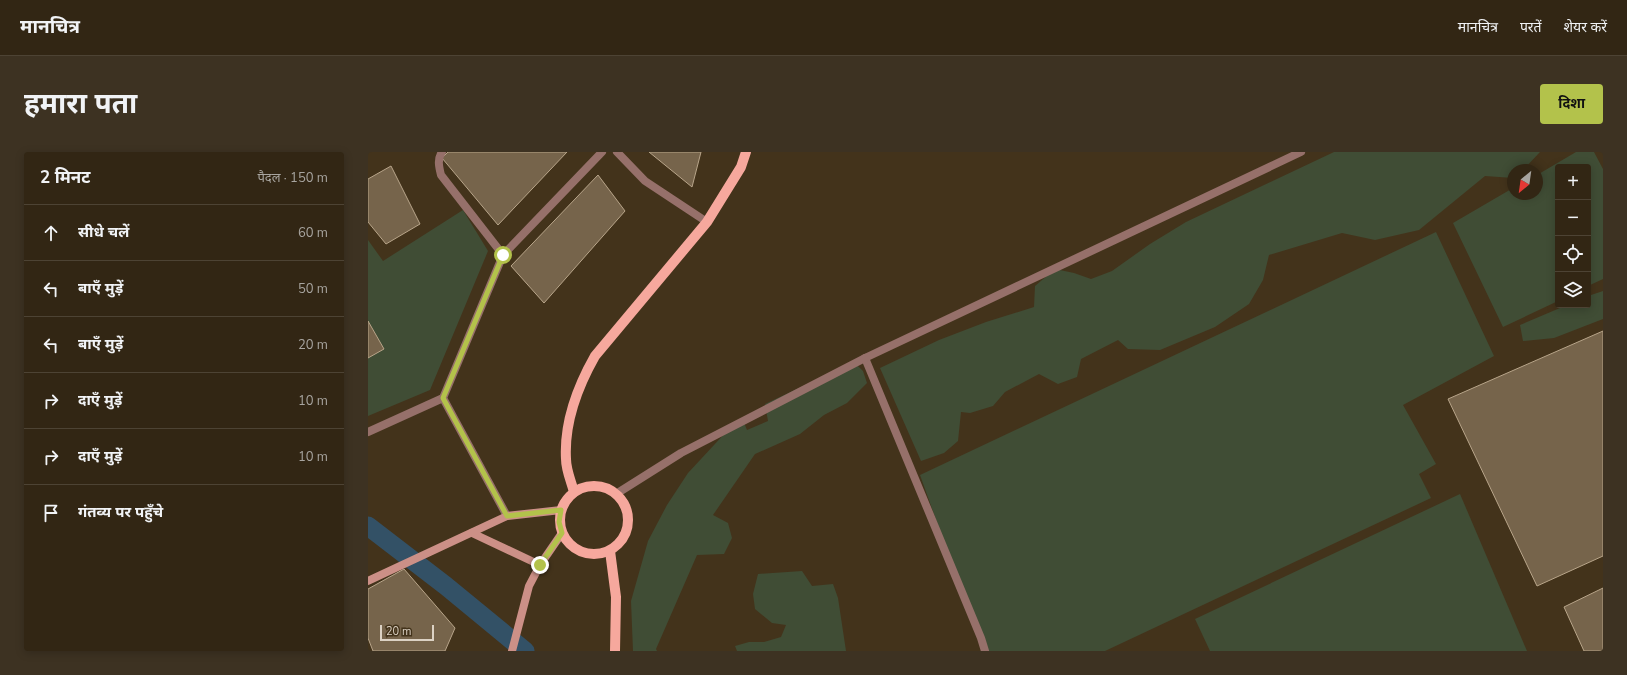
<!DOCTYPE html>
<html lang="hi">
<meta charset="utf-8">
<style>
body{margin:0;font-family:"Nunito Sans","Noto Sans Devanagari",sans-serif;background:#3d3222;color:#f1f3f6}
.controls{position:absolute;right:12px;top:12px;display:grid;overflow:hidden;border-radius:4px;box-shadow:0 2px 10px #0003}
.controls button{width:36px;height:36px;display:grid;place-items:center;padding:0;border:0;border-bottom:1px solid #4d4334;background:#322614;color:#f1f3f6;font:20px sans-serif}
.compass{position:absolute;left:1139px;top:12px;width:36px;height:36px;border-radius:50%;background:#322614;box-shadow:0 2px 10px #0003;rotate:209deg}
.scale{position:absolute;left:12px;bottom:10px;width:54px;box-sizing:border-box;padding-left:4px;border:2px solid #dcd2c4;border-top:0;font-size:11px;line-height:14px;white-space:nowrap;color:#dcd2c4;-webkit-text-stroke:3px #43331b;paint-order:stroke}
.stop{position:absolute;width:12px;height:12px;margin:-9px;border:3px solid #b3c24b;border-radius:50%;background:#fff}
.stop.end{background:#b3c24b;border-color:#fff;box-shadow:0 1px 4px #0008}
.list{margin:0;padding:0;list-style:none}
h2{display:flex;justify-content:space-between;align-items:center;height:52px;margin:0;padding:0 16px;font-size:17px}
h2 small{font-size:13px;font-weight:400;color:#a8a5a0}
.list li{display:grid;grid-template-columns:26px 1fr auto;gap:12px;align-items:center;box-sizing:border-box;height:56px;padding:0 16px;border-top:1px solid #4d4334}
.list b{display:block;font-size:15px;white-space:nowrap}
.list em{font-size:13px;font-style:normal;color:#a8a5a0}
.icon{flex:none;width:22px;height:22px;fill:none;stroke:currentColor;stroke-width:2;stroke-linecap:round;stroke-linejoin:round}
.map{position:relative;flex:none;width:1235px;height:499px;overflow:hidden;border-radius:4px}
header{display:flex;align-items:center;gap:24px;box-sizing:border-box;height:56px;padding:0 20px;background:#322614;border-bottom:1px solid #4d4334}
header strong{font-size:19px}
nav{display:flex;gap:22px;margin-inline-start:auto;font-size:14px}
.intro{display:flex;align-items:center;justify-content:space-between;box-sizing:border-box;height:96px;padding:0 24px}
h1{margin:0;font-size:28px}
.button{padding:10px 18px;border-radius:4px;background:#b3c24b;color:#111;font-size:14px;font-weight:700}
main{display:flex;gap:24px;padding:0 24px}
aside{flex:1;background:#322614;border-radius:4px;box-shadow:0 2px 10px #0003}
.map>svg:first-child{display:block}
.green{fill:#404d35}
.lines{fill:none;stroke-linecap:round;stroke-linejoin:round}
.canal{stroke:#335166;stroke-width:19}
.building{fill:#76644b;stroke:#b8a58a}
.lane{stroke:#96706a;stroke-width:8}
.street{stroke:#96706a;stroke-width:8}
.secondary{stroke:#cc9087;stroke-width:8}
.primary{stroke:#f6a89d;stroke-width:10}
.route{stroke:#b3c24b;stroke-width:5}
</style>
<header>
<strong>मानचित्र</strong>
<nav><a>मानचित्र</a><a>परतें</a><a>शेयर करें</a></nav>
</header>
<div class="intro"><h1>हमारा पता</h1><a class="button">दिशा</a></div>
<main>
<aside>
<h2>2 मिनट<small>पैदल · 150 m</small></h2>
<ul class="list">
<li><svg class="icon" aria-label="ahead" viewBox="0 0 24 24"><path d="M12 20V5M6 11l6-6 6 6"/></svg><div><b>सीधे चलें</b></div><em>60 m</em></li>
<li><svg class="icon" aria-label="left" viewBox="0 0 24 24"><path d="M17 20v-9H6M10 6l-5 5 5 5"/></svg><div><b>बाएँ मुड़ें</b></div><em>50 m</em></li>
<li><svg class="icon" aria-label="left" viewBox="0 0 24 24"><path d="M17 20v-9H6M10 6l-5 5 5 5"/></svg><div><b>बाएँ मुड़ें</b></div><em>20 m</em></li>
<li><svg class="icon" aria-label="right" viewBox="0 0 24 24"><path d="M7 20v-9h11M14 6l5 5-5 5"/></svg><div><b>दाएँ मुड़ें</b></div><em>10 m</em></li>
<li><svg class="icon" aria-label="right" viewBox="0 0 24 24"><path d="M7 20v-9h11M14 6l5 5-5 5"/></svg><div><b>दाएँ मुड़ें</b></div><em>10 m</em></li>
<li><svg class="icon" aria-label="arrive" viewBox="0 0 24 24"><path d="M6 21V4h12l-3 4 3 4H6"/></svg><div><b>गंतव्य पर पहुँचे</b></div></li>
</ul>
</aside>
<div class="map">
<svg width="1235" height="499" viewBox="0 0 1235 499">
<rect width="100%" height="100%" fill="#43331b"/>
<g class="green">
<path d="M966,0h206l-17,18h-10v8l-28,-2 -66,54 -44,10 -33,-7 -73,22 -6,25 -14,24 -34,23 -55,23 -32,-1 -10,-9 -37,19 -4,18 -19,7 -19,-10 -34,18 -12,14 -23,7 -9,-1 -3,29 -14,12 -23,8 -41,-93 59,-28 47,-18 48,-15 1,-21 20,-17 19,4 17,6 21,-8 38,-27 36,-22z"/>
<path d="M1208,0h18l9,17v110l-15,7v-119h-30v134l-55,26 -50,-104 60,-35v6h24v-19z"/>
<path d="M95,58l25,41 -58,139 -62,26v-176l15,21z"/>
<path d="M1068,80l58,124 -91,49 33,59 -17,10 12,24 -326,153h-122l-63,-176z"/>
<path d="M1235,139v28l-49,19 -31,3 -3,-16 47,-20h21v-9z"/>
<path d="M486,210l9,9 4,12 -20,20 -23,12 -24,19 -45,20 -42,61 15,8 4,15 -8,16 -27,1 -41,94 1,2h-24l-2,-50 17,-60 19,-36 21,-32 39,-42 16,-11 4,10 21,-9 -3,-17z"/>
<path d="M1092,342l67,157h-317l-15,-32z"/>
<path d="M434,419l10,15 21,-2 5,14 8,53h-109l-2,-5 14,-4h15l17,-5 5,-12 -14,-2 -17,-14 -2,-15 5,-20z"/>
</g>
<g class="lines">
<path class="canal" d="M0,374l78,60 79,65"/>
</g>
<g class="building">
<path d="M80,0h119l-69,73 -56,-67z"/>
<path d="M281,0h52l-9,35z"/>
<path d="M23,14l29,58 -34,20 -18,-22v-43z"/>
<path d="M230,23l27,36 -81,92 -33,-37z"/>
<path d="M0,169l16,28 -16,9z"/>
<path d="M1235,179v225l-66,30 -89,-187z"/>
<path d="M36,417l51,59 -10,23h-72l-5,-13v-49z"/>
<path d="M1235,436v63h-19l-20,-44z"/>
</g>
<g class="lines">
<path class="lane" d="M497,206l116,280 4,13"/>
<g class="street">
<path d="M74,0c-5,7 -3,15 -1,23l62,80"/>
<path d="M249,0l28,29 62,41"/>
<path d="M0,280l75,-34"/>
<path d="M248,342l65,-41 184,-95 436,-206"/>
<path d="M139,364l-64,-118 60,-143 99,-103"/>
</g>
<g class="secondary">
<path d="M104,381l68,32"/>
<path d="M0,429l139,-65 54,-6"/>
<path d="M144,499l17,-65 11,-21 22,-32"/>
</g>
<g class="primary">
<circle cx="226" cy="368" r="34"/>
<path d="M206,340c-3,-11 -8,-22 -8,-33 -2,-36 12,-73 29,-103l112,-134 34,-55 5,-15"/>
<path d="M242,399l6,46 -1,54"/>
</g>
</g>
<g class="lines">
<path class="route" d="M135,103l-60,143 64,118 54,-6 -2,12 3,11 -22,32"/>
</g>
</svg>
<div class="controls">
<button>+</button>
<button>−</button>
<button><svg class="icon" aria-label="locate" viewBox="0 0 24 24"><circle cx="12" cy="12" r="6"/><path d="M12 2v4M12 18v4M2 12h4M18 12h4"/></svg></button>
<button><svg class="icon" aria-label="layers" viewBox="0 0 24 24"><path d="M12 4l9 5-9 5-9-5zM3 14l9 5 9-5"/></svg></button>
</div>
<svg class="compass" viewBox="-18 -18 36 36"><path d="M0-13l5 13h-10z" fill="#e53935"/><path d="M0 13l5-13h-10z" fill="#a8a5a0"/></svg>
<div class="scale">20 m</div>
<div class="stop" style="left:135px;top:103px"></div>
<div class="stop end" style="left:172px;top:413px"></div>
</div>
</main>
